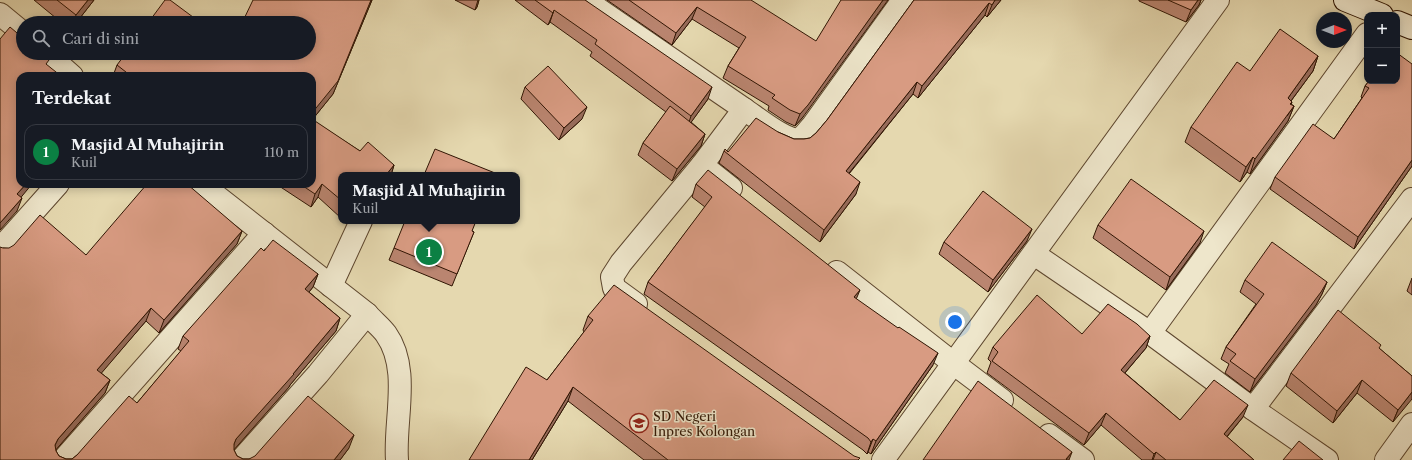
<!DOCTYPE html>
<html lang="id">
<meta charset="utf-8">
<style>
body{margin:0;font-family:"Libre Caslon Text",serif;background:#242831;color:#f1f3f6}
.controls{position:absolute;right:12px;top:12px;display:grid;overflow:hidden;border-radius:8px;box-shadow:0 2px 10px #0003}
.controls button{width:36px;height:36px;display:grid;place-items:center;padding:0;border:0;border-bottom:1px solid #363941;background:#171b24;color:#f1f3f6;font:20px sans-serif}
.compass{position:absolute;left:1316px;top:12px;width:36px;height:36px;border-radius:50%;background:#171b24;box-shadow:0 2px 10px #0003;rotate:90deg}
.you{position:absolute;left:955px;top:322px;width:14px;height:14px;margin:-10px;border:3px solid #fff;border-radius:50%;background:#1a73e8;box-shadow:0 0 0 6px #1a73e833}
.badge{display:grid;place-items:center;width:26px;height:26px;border-radius:50%;background:#0b8043;color:#fff;font-size:13px;font-weight:700}
.pin{position:absolute;translate:-50% -50%;border:2px solid #fff;box-shadow:0 1px 4px #0006}
.popup{position:absolute;left:338px;top:172px;width:182px;height:52px;box-sizing:border-box;display:grid;place-content:center;border-radius:8px;background:#171b24;filter:drop-shadow(0 1px 3px #0005);font-size:13px;white-space:nowrap;color:#9ea1a6}
.popup b{font-size:15px;color:#f1f3f6}
.popup::after{content:'';position:absolute;left:50%;top:100%;margin-left:-8px;border:8px solid transparent;border-top-color:#171b24}
.list{margin:0;padding:0;list-style:none}
h2{display:flex;justify-content:space-between;align-items:center;height:52px;margin:0;padding:0 16px;font-size:17px}
h2 small{font-size:13px;font-weight:400;color:#9ea1a6}
.list li{display:grid;grid-template-columns:26px 1fr auto;gap:12px;align-items:center;box-sizing:border-box;height:56px;margin:0 8px 8px;padding:0 8px;border:1px solid #363941;border-radius:12px}
.list b{display:block;font-size:15px;white-space:nowrap}
.list p{margin:0;font-size:13px;white-space:nowrap;color:#9ea1a6}
.list em{font-size:13px;font-style:normal;color:#9ea1a6}
.icon{flex:none;width:22px;height:22px;fill:none;stroke:currentColor;stroke-width:2;stroke-linecap:round;stroke-linejoin:round}
.map{position:relative;flex:none;width:1412px;height:460px;overflow:hidden}
.search{position:absolute;background:#171b24;box-shadow:0 2px 10px #0003;left:16px;top:16px;width:300px;height:44px;display:flex;align-items:center;gap:10px;box-sizing:border-box;padding:0 14px;border-radius:22px;color:#9ea1a6;font-size:15px}
.panel{position:absolute;background:#171b24;box-shadow:0 2px 10px #0003;left:16px;top:72px;width:300px;height:116px;border-radius:12px}
.map>svg:first-child{display:block}
.lines{fill:none;stroke-linecap:round;stroke-linejoin:round}
.street-casing{stroke:#5d462e;stroke-width:24}
.secondary-casing{stroke:#301503;stroke-width:24}
.street{stroke:#eee6cb;stroke-width:22}
.secondary{stroke:#eee6cb;stroke-width:22}
.wall{fill:#ba8570;stroke:#301503}
.shaded-wall{fill:#976c5b;stroke:#301503}
.building{fill:#d89b82;stroke:#301503}
.labels{text-anchor:middle;stroke-width:3;stroke-linejoin:round;paint-order:stroke}
.poi-label{font-size:13px;fill:#301503;stroke:#eee6cb;text-anchor:start}
</style>
<div class="map">
<svg width="1412" height="460" viewBox="0 0 1412 460">
<rect width="100%" height="100%" fill="#e5d8af"/>
<filter id="stains"><feTurbulence type="fractalNoise" baseFrequency=".005" numOctaves="4"/><feColorMatrix values="0 0 0 0 .2 0 0 0 0 .09 0 0 0 0 .02 0 0 0 .5 -.17"/></filter>
<radialGradient id="worn" r=".72"><stop offset=".6" stop-color="#630" stop-opacity="0"/><stop offset="1" stop-color="#630" stop-opacity=".3"/></radialGradient>
<g class="lines">
<g class="street-casing">
<g id="street">
<path d="M585,0l159,109 -42,56"/>
<path d="M0,14l23,19"/>
<path d="M46,53l26,23"/>
<path d="M744,109c11,7 44,34 55,30 6,-3 10,-10 14,-14l90,-125"/>
<path d="M201,184l166,130c6,7 14,13 19,20 25,35 8,86 11,126"/>
<path d="M0,249l58,-65"/>
<path d="M1034,254l116,79 103,76 74,51"/>
<path d="M837,272l116,91 49,37"/>
<path d="M331,286l30,-65"/>
<path d="M636,304l-22,-16 -2,-11 9,-14 81,-98 29,23"/>
<path d="M1150,333l217,-299"/>
<path d="M1253,409l159,-210"/>
<path d="M1049,435l34,25"/>
<path d="M63,460l201,-227"/>
<path d="M241,460l77,-86 49,-60"/>
<path d="M883,460l335,-460"/>
<path d="M1386,460l26,-36"/>
</g>
</g>
<g class="secondary-casing">
<g id="secondary">
<path d="M1345,0l37,15"/>
<path d="M1397,22l15,6"/>
</g>
</g>
<use href="#street" class="street"/>
<use href="#secondary" class="secondary"/>
</g>
<g class="wall">
<path d="M34,0h60l-18,23h-14z"/>
<path d="M253,0h119l-39,94 -21,26 48,31 34,14 -3,10h-50v43l-23,-21 -7,10 -35,-23h36v-108h-199l4,-11 192,-12z"/>
<path d="M455,0h24l-2,7 -2,3z"/>
<path d="M515,0h70l123,99 -17,23 14,12 -4,12 -29,35 -34,-26 5,-12 23,-31 -76,-56 2,-4 -42,-30 -2,3z"/>
<path d="M607,0h144l52,117 -8,9 -9,-4 -18,-12 1,-4 -46,-28 5,-12 11,-18 -47,-29 -20,26z"/>
<path d="M914,0h87l-14,17 -2,-2 -67,83 -5,-4 -64,80 7,20 -36,48 -101,-79 5,-12 4,1 50,-20 16,7h10l6,-1 6,-5 11,-13z"/>
<path d="M1139,0h62l-2,5 -13,17 -47,-21z"/>
<path d="M1318,56l-5,15 -22,30v3l3,2 -6,15 -38,53 -3,-2 -7,10 -55,-40 6,-15 59,-56z"/>
<path d="M1369,81l43,85 -58,83 -84,-60 5,-12 59,-38 28,-41 -1,-1 4,-11z"/>
<path d="M525,87l57,32 -23,21 -38,-41z"/>
<path d="M696,184l160,115 77,66 -62,89 -3,-2 -1,2 -4,-4 -219,-156 4,-12 57,-75 -13,-10z"/>
<path d="M1098,225l102,18 -34,47 -73,-52z"/>
<path d="M242,231l-5,13 -78,89 -13,-12 -45,52 9,7 -5,13 -49,56v2l3,5 7,3h6l5,-4 60,-52 44,-52 -3,-2 5,-13 81,-85 54,23 -5,13 -4,5 31,26 -4,13 -46,54 -1,2 -55,62v1l3,6 6,3h6l100,-11 -9,12h-340l3,-212 83,7z"/>
<path d="M473,231l1,1 -5,12 -17,42 -63,-26 5,-12z"/>
<path d="M1027,241l-39,51 -49,-38 5,-12z"/>
<path d="M1412,278v17l-5,-4z"/>
<path d="M1245,280l82,2 -5,12 -6,11 -66,87 -25,-19 4,-9 -8,-5 5,-12 30,-43 -16,-12z"/>
<path d="M588,316l271,144h-215l-76,-59 -36,59h-63l78,-80 37,-48 -1,-2z"/>
<path d="M1082,334l68,2 -4,12 -21,25 55,47 63,-3 -16,20 27,23h-112l-41,-35 -17,20 -97,-72 4,-11 -3,-3 5,-12z"/>
<path d="M1380,349l32,27 -19,46 -36,-29 -24,30 -47,-37 5,-13z"/>
</g>
<g class="shaded-wall">
<path d="M88,0h6l-18,23h-3l3,-8z"/>
<path d="M371,0h1l-39,94 -21,26v-7z"/>
<path d="M478,0h1l-2,7 -2,3z"/>
<path d="M883,0h5l-85,117 -8,9 5,-12z"/>
<path d="M995,0h6l-14,17 5,-12z"/>
<path d="M1198,0h3l-2,5 -13,17 5,-12z"/>
<path d="M989,3l-4,12 -67,83 4,-12z"/>
<path d="M697,7l-5,12 -20,26 4,-12z"/>
<path d="M554,10l-4,12 -2,3 5,-12z"/>
<path d="M1318,56l-5,15 -31,42 6,-15z"/>
<path d="M917,82l-4,12 -72,89 5,-12z"/>
<path d="M712,87l-4,12 -21,29 4,-12z"/>
<path d="M1292,102l-5,14 7,-10 -6,15 -38,53 5,-15z"/>
<path d="M587,107l-5,12 -23,21 5,-12z"/>
<path d="M705,134l-4,12 -29,35 5,-12z"/>
<path d="M1253,157l-6,15 -7,10 6,-15z"/>
<path d="M1412,160v6l-58,83 4,-12z"/>
<path d="M394,165l-3,10h-5z"/>
<path d="M860,182l-4,12 -36,48 4,-12z"/>
<path d="M26,184h6l-19,23 4,-13z"/>
<path d="M322,184l-4,13 -7,10 4,-13z"/>
<path d="M22,198l-5,13 -17,19v-7z"/>
<path d="M1032,229l-5,12 -39,51 5,-12z"/>
<path d="M242,231l-5,13 -78,89 5,-13z"/>
<path d="M1204,231l-4,12 -34,47 4,-13z"/>
<path d="M318,274l-5,13 -12,15 4,-13z"/>
<path d="M1327,282l-5,12 -6,11 -66,87 5,-13z"/>
<path d="M860,290l-5,12 -1,-5z"/>
<path d="M151,308l-5,13 -53,62 4,-13z"/>
<path d="M340,318l-4,13 -46,54 -1,2 -57,65 2,-8 2,-5 57,-65z"/>
<path d="M1150,336l-4,12 -29,34 4,-12z"/>
<path d="M938,353l-5,12 -62,89 5,-13z"/>
<path d="M110,380l-5,13 -51,59 1,-7 3,-6z"/>
<path d="M1362,380l-5,13 -24,30 4,-12z"/>
<path d="M573,387l-5,14 -36,59h-3z"/>
<path d="M1412,392v7l-19,23 5,-12z"/>
<path d="M1248,405l-5,12 -24,29 5,-12z"/>
<path d="M1106,413l-5,12 -17,20 5,-12z"/>
<path d="M354,435l-5,13 -9,12h-6z"/>
<path d="M873,439l-5,13 -1,2 4,-12z"/>
<path d="M1072,452l-3,8h-3z"/>
<path d="M1156,452l-3,8h-1l2,-6z"/>
</g>
<g class="building">
<path d="M57,0h31l-12,15z"/>
<path d="M165,0h5l31,23h-53z"/>
<path d="M253,0h118l-33,81 -26,32v-37h-181l-14,-11 9,-12h183v-30h-67z"/>
<path d="M535,0h50l127,87 -21,29 -96,-72 2,-4 -43,-30 -1,3z"/>
<path d="M629,0h122l65,41 25,-41h42l-75,105 -8,9 -10,-4 -18,-12 3,-3 -47,-29 18,-29 -49,-30 -21,26z"/>
<path d="M914,0h81l-3,5 -3,-2 -67,83 -5,-4 -71,89 14,11 -36,48 -100,-79 1,-2 3,3 28,-34 22,14 16,7h10l6,-1 6,-5 11,-13z"/>
<path d="M1168,0h30l-7,10z"/>
<path d="M10,27l13,11v15h18l8,7 -3,4 15,12h-41v108h6l-9,10 5,4 -22,25v-184z"/>
<path d="M1280,29l38,27 -30,42 4,4 -2,2 4,2 -39,53 -2,-2 -7,10 -55,-40 46,-65 13,9z"/>
<path d="M1397,53l15,11v96l-54,77 -83,-60 38,-53 21,15 35,-51 -4,-2 4,-5h28z"/>
<path d="M548,66l39,41 -23,21 -39,-41z"/>
<path d="M670,106l35,28 -28,35 -34,-26z"/>
<path d="M312,119l48,32 8,-9 26,23 -8,10h-45v25l-19,-16 -7,10 -15,-10h12z"/>
<path d="M435,149l60,24 -1,2h-70z"/>
<path d="M708,170l152,120 -6,7 44,31 1,-1 39,26 -62,88 -3,-2 -2,3 -3,-4 -220,-156 64,-85 -16,-13z"/>
<path d="M1131,179l73,52 -34,46 -72,-52z"/>
<path d="M147,184h40l55,47 -78,89 -13,-12 -54,62 13,10 -52,59 -3,6 1,6 3,5 7,3h6l5,-4 52,-59 8,7 52,-62 -6,-5 78,-88 3,3 9,-11 45,34 -13,15 35,29 -47,56h1l-58,65 -2,5v6l3,6 6,3h6l6,-3 53,-60 46,39 -20,25h-334v-213l3,1h6l5,-3 26,-30 46,40z"/>
<path d="M983,191l49,38 -39,51 -49,-38z"/>
<path d="M405,221h71l-4,10 2,1 -17,42 -63,-26z"/>
<path d="M1272,242l55,40 -6,10 -66,87 -25,-18 6,-7 -10,-7 38,-53 -19,-14z"/>
<path d="M614,285l240,171 6,2 -2,2h-190l-95,-73 -44,73h-60l57,-93 21,13 46,-60 -5,-4z"/>
<path d="M1037,295l45,39 26,-30 29,20 13,12 -29,34 59,50 34,-40 34,25 -24,29 30,26h-88l-10,-8 -2,2 -48,-41 -17,20 -97,-72 6,-9 -5,-5z"/>
<path d="M1338,310l43,35 -2,3 33,28v16l-14,18 -36,-30 -25,31 -46,-38z"/>
<path d="M978,381l94,71 -6,7 1,1h-144z"/>
<path d="M1299,441l24,19h-40z"/>
</g>
<defs>
<g id="school-ring" transform="scale(1)"><circle r="9.5" fill="#eee6cb" stroke="#8f2418" stroke-width="1.5"/><path d="M0-5L7-2L0 1L-7-2ZM-4 1L0 2.5L4 1V4Q0 6-4 4Z" fill="#8f2418"/></g>
</defs>
<g fill-rule="evenodd">
<use href="#school-ring" x="639" y="423"/>
</g>
<g class="labels">
<g class="poi-label">
<text x="653" y="421">SD Negeri<tspan x="653" dy="15">Inpres Kolongan</tspan></text>
</g>
</g>
<rect width="100%" height="100%" filter="url(#stains)"/>
<rect width="100%" height="100%" fill="url(#worn)"/>
</svg>
<div class="controls">
<button>+</button>
<button>−</button>
</div>
<svg class="compass" viewBox="-18 -18 36 36"><path d="M0-13l5 13h-10z" fill="#e53935"/><path d="M0 13l5-13h-10z" fill="#9ea1a6"/></svg>
<div class="you"></div>
<div class="pin badge" style="left:429px;top:252px">1</div>
<div class="popup"><b>Masjid Al Muhajirin</b>Kuil</div>
<div class="search"><svg class="icon" aria-label="search" viewBox="0 0 24 24"><circle cx="10" cy="10" r="6"/><path d="M15 15l6 6"/></svg>Cari di sini</div>
<section class="panel">
<h2>Terdekat<small></small></h2>
<ul class="list">
<li><span class="badge">1</span><div><b>Masjid Al Muhajirin</b><p>Kuil</p></div><em>110 m</em></li>
</ul>
</section>
</div>
